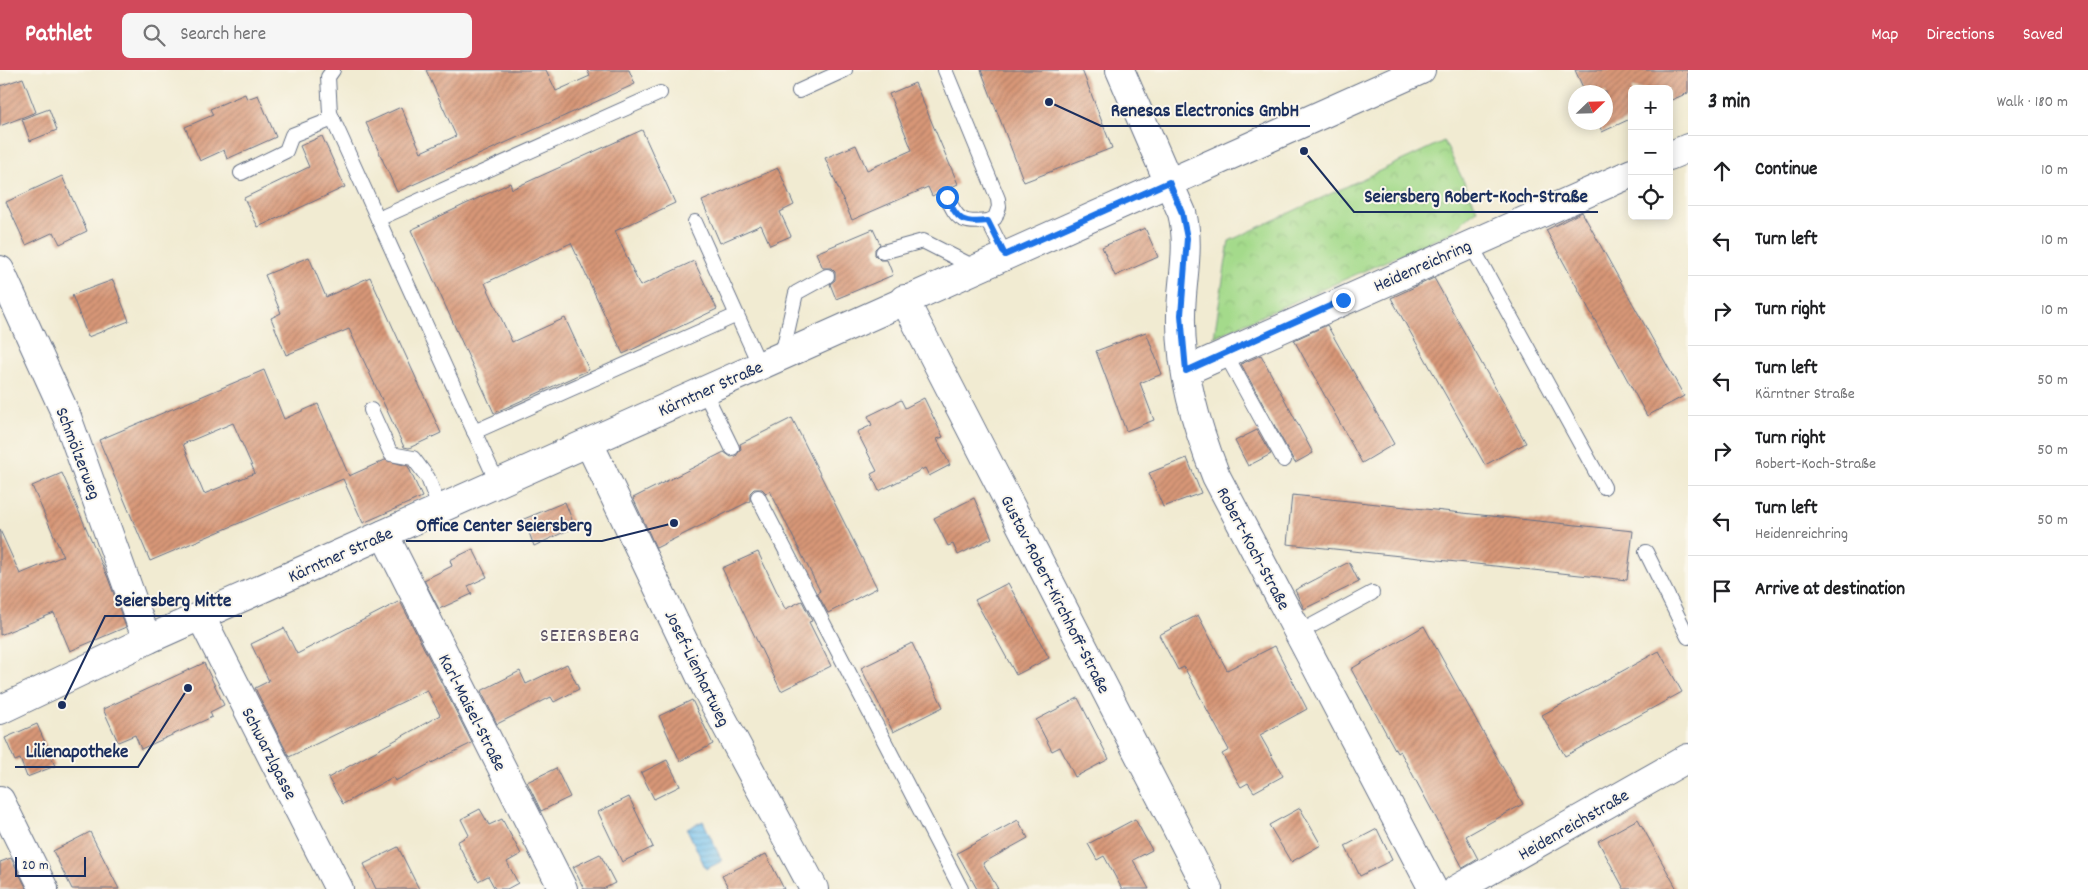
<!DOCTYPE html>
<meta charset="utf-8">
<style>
body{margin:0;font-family:Dekko,sans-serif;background:#f6f6f6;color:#202124}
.controls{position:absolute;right:15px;top:15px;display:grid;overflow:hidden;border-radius:8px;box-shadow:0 2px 12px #0003}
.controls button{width:45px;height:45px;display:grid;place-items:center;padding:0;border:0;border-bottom:1px solid #e0e0e0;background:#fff;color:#202124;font:25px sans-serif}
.compass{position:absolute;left:1568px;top:15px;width:45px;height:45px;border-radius:50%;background:#fff;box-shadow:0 2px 12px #0003;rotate:67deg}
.scale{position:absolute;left:15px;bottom:12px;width:71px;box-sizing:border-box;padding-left:5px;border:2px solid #1b2f5e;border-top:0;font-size:14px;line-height:18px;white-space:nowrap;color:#1b2f5e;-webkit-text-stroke:4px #fbf7ec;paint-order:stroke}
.stop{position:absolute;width:15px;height:15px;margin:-11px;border:4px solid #1a73e8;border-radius:50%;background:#fff}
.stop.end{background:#1a73e8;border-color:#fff;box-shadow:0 1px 5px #0008}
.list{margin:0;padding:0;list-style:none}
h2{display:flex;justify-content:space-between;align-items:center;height:65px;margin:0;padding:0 20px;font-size:21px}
h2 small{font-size:16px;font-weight:400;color:#757577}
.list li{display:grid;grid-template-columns:32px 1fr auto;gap:15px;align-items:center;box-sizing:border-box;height:70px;padding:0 20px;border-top:1px solid #e0e0e0}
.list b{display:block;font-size:19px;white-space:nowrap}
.list p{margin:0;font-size:16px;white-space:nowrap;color:#757577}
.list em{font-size:16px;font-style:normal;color:#757577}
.icon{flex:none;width:28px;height:28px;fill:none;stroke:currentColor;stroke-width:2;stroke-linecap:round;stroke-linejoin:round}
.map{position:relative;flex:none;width:1688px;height:819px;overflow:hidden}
header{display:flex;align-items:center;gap:30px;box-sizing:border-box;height:70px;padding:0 25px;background:#d1495b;color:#fff}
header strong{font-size:24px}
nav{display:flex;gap:28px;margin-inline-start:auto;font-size:18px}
.search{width:350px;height:45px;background:#f6f6f6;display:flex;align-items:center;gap:12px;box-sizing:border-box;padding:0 18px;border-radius:8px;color:#757577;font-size:19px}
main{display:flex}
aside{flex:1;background:#fff}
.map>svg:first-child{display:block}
.park{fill:url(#park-crowns);stroke:#608474}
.water{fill:url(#water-rules);stroke:#4677a5}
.building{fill:url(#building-hatch);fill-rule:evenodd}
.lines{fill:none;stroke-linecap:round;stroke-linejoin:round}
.lane-casing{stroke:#667187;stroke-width:16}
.street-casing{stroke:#667187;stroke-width:30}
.primary-casing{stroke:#667187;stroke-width:30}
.lane{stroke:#fff;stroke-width:14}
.street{stroke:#fff;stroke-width:28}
.primary{stroke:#fff;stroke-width:28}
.route{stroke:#1a73e8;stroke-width:6}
.labels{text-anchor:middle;stroke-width:4;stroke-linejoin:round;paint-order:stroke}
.street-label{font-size:18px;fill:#1b2f5e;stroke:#fbf7ec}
.quarter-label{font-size:20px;letter-spacing:1px;fill:#5d5367;stroke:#fbf7ec}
.leader{fill:none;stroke:#1b2f5e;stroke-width:2}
.callout-dot{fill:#1b2f5e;stroke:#fbf7ec;stroke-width:2}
.callout-label{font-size:19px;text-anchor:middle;font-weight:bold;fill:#1b2f5e;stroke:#fbf7ec;stroke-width:4;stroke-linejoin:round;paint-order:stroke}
</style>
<header>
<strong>Pathlet</strong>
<div class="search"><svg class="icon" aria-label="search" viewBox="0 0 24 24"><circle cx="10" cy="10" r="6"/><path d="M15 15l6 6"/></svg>Search here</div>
<nav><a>Map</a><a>Directions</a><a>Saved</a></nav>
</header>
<main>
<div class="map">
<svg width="1688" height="819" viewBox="0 0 1688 819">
<defs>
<pattern id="park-crowns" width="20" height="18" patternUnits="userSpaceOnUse" patternTransform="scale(1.25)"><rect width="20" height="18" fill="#a4da8b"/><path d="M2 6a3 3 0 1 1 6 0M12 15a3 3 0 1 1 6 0" fill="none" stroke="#8dbb7a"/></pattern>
<pattern id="water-rules" width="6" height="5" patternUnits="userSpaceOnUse" patternTransform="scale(1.25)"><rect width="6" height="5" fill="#72bfec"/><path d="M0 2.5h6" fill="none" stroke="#5d9cc2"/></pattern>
<pattern id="building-hatch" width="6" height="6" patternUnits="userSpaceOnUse" patternTransform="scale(1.25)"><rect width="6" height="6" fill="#d89777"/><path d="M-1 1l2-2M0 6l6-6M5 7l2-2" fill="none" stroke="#ae7c65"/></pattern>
</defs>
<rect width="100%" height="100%" fill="#fbf7ec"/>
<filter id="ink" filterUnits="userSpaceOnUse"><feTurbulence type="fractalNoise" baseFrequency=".02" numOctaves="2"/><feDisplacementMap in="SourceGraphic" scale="10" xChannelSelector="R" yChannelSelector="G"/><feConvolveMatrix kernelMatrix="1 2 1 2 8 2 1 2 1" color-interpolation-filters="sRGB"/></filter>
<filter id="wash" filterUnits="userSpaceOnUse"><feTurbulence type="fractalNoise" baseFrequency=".0096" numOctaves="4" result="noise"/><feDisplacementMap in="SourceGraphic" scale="20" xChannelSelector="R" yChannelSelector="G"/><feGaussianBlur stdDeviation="1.12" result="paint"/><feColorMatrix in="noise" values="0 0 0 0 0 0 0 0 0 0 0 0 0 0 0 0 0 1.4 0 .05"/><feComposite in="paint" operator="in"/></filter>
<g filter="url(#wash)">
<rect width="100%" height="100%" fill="#f1ebd2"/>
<path class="park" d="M1444,71l33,68 -25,23 -238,105 15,-96z"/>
<path class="water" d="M703,751l19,40 -16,8 -19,-40z"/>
<g id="blocks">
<g class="building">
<path d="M426,0h120l10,21 34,-15 -3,-6h42l6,14 -238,108 -31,-69 35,-16 20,45 35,-16z"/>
<path d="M981,0h101l30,78 -88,34z"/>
<path d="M1575,0h113v23l-19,8v-12h-37v29l-30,14 -4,-10h8v-30h-21z"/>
<path d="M23,8l13,34 -36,14v-40z"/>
<path d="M915,13l43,101 -26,12 -4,-9 -76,33 -27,-62 31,-13 11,25 45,-20 -23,-56z"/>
<path d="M245,24l2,5 11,-4 18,42 -49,22 -3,-9 -24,11 -15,-34 28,-12 -3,-6z"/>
<path d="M49,39l8,21 -27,11 -8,-22z"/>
<path d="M642,60l33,73 -60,28 25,55 54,-25 23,48 -94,45 -52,-111 -86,40 27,59 53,-24 24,52 -95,43 -83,-183 99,-47 2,6z"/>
<path d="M322,66l23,51 -87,40 -14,-29 65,-31 -9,-21z"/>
<path d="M778,98l16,37 -14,7 11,24 -21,9 -9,-20 -41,18 -18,-42z"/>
<path d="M62,106l25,55 -27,13 -6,-12 -28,13 -20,-43z"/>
<path d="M1582,142l102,184 -37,20 -101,-186z"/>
<path d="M1145,158l13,29 -43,19 -13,-29z"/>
<path d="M873,159l7,15 -5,5v6l5,5h7l6,15 -57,24 -6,-15 5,-4v-8l-4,-4h-8l-7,-15z"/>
<path d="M309,187l17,40 44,-20 71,156 -32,15 -5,-1 -55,-118 -63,26 -15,-37 10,-5 -16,-38z"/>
<path d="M1434,208l92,165 -41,22 -94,-167z"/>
<path d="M113,210l16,41 -41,16 -16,-42z"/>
<path d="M1327,255l67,119 -32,19 -68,-123z"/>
<path d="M1146,262l16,42 -22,9 14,37 -28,11 -30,-80z"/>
<path d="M1261,285l52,98 -18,10 -54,-99z"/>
<path d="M264,300l20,49 34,-15 31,72 36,-16 23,6 14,31 -59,26 -20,-44 -193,82 -51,-121zM233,353l22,50 -51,21 -21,-50z"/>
<path d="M924,328l19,39 -6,2 13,26 -21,11 -4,-8 -46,23 -8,-17 6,-3 -20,-39 15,-7 -4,-9 33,-16 4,8z"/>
<path d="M792,348l85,170 -49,25 -11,-20 3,-2 -50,-100 -4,2 -4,-4h-8l-4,4v8l-94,47 -23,-50 91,-46 7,5 5,-1 5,-7 -1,-5z"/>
<path d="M1257,360l14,24 -23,12 -13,-25z"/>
<path d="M1187,388l14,35 -38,14 -14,-34z"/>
<path d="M62,403l46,105 18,49 -56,24 -16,-38 -54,22v-105l20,44 43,-18 -31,-70z"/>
<path d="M1292,425l341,36 -6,49 -340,-36z"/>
<path d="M974,428l18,40 -34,17 -5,-11 -5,2 -14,-28z"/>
<path d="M565,432l10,25 -41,19 -10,-27z"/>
<path d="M473,479l14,28 -19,9 4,8 -33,15 -15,-29 28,-14 -2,-6z"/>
<path d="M758,482l27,57 17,-8 10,20 -3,1 22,44 -50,25 -59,-123z"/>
<path d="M1349,492l10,20 -55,27 -9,-19z"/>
<path d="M1008,513l41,75 -33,17 -41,-75z"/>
<path d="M400,531l72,142 -77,38 -2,-4 -50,27 -15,-26 112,-63 -13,-25 -138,67 -34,-69 14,-7 -18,-37 33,-16 13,26z"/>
<path d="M1198,545l29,55 48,-24 32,63 -47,26 23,41 -29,16 -6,-9 -7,4 -19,-33 7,-4 -45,-83 -6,3 -19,-35z"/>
<path d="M1424,556l99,178 -57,32 12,23 -15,9 -63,-117 -3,2 -46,-84z"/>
<path d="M912,573l31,64 -50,25 -32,-64z"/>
<path d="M1659,581l23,41 -117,64 -23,-41z"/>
<path d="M204,593l20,42 -14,7 2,5 -71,32 -6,-14 -17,7 -15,-33z"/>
<path d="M567,594l12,25 -25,13 -3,-5 -54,27 -16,-33 39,-20 6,13z"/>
<path d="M1078,628l31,61 -34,18 -15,-30 -8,4 -16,-31z"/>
<path d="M692,630l21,44 -33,17 -21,-45z"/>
<path d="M37,654l18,42 -28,11 -7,-18 -5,2 -10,-23z"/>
<path d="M667,690l13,26 -26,13 -13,-26z"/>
<path d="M556,698l14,29 -29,14 -14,-29z"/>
<path d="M629,727l24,50 -31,15 -24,-50z"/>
<path d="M1300,738l21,37 -30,17 -22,-37z"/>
<path d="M480,739l9,16 13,-6 19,35 -14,8 11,21 -11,6h-12l-7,-13 -10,5 -21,-39 12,-7 -8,-16z"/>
<path d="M1135,749l17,31 -19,10 16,29h-27l-18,-33 -7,4 -9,-16z"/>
<path d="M1638,749l39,70h-53l-26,-48z"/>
<path d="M1018,750l10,18 -45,25 15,26h-21l-20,-36z"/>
<path d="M1377,759l15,31 -32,16 -15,-30z"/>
<path d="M90,762l29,57h-47l-19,-38z"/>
<path d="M398,777l21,42h-43l-12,-25z"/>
<path d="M600,784l15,29 -12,6h-19l-11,-22z"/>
<path d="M766,784l18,35h-55l-7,-13z"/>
<path d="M11,788l16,31h-27v-27z"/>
</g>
</g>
</g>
<g filter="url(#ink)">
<use href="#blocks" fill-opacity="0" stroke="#667187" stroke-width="1"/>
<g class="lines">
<g class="lane-casing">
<g id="lane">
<path d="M333,0l-5,7 2,36 162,358 3,14"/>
<path d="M945,0l53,129 1,8 -4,11 -7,3 17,34"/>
<path d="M799,21l46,-21"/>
<path d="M241,103l45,-22 6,-16 41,-16"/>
<path d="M947,127c10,23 15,27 41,24"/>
<path d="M378,149l282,-126"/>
<path d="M695,152l65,144"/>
<path d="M1470,173l134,244"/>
<path d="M883,182l40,-11 53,27"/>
<path d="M1225,283l59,107"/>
<path d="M782,285l14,-62 31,-17"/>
<path d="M704,321l28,57"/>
<path d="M371,340l20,44 22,4 15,20 12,32"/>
<path d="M474,362l263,-117"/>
<path d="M758,427l203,392"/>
<path d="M1646,482l42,85"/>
<path d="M1298,563l74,-40"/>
</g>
</g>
<g class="street-casing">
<g id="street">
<path d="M1120,0l62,143c9,35 -1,68 -1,103 -1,55 15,109 35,160l217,413"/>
<path d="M1669,86l19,-8"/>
<path d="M0,200l67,147 74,207 8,15"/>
<path d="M904,229l304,590"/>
<path d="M1186,301l446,-198"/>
<path d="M589,373l117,245 108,201"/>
<path d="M384,464l179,355"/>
<path d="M201,547l138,272"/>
<path d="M0,730l44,89"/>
<path d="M1457,819l231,-131"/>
</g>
</g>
<g class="primary-casing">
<path id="primary" d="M0,640l149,-71 1272,-569"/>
</g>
<use href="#lane" class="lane"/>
<use href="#street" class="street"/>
<use href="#primary" class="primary"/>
</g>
</g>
<g class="lines" filter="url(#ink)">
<path class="route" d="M947,127c10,23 15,27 41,24l17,34 164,-73 13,31 5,25 -6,77 5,56 157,-71"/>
</g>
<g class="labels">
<g class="street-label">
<text transform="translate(1422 195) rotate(-24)" y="6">Heidenreichring</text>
<text transform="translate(710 318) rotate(-24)" y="6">Kärntner Straße</text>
<text transform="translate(79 383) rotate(69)" y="6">Schmölzerweg</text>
<text transform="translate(1254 478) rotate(62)" y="6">Robert-Koch-Straße</text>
<text transform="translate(340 484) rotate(-24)" y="6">Kärntner Straße</text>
<text transform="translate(1056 524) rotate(63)" y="6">Gustav-Robert-Kirchhoff-Straße</text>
<text transform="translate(698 598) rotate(64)" y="6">Josef-Lienhartweg</text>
<text transform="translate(473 642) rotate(63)" y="6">Karl-Maisel-Straße</text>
<text transform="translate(270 683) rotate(63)" y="6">Schwarzlgasse</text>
<text transform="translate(1573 754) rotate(-30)" y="6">Heidenreichstraße</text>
</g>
<g class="quarter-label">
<text x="590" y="571">SEIERSBERG</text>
</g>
</g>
<path class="leader" d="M1049 32L1101 56H1310M1304 81L1354 142H1598M674 453L602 471H406M62 635L105 546H242M188 618L138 697H15"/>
<g class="callout-dot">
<circle cx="1049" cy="32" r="5"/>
<circle cx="1304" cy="81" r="5"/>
<circle cx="674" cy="453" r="5"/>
<circle cx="62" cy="635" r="5"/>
<circle cx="188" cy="618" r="5"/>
</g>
<g class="callout-label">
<text x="1205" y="46">Renesas Electronics GmbH</text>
<text x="1476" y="132">Seiersberg Robert-Koch-Straße</text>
<text x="504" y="461">Office Center Seiersberg</text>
<text x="173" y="536">Seiersberg Mitte</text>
<text x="77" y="687">Lilienapotheke</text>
</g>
</svg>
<div class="controls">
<button>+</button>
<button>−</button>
<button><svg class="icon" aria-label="locate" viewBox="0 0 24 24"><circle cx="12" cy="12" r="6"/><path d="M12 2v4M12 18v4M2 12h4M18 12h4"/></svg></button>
</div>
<svg class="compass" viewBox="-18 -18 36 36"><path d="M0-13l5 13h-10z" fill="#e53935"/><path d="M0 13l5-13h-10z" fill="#757577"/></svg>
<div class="scale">20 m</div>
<div class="stop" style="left:947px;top:127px"></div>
<div class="stop end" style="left:1343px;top:230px"></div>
</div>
<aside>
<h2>3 min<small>Walk · 180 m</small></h2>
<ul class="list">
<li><svg class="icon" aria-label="ahead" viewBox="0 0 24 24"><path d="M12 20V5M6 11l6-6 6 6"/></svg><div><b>Continue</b></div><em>10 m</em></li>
<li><svg class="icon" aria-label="left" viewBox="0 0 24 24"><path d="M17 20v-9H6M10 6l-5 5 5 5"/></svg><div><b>Turn left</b></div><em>10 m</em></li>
<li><svg class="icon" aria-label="right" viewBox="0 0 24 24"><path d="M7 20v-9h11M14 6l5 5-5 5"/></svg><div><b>Turn right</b></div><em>10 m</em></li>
<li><svg class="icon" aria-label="left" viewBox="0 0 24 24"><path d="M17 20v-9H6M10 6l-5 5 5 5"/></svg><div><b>Turn left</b><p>Kärntner Straße</p></div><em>50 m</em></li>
<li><svg class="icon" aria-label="right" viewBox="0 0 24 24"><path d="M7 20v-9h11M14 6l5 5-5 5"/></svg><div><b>Turn right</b><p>Robert-Koch-Straße</p></div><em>50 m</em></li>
<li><svg class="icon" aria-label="left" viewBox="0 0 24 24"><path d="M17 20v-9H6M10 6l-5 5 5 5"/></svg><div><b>Turn left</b><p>Heidenreichring</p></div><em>50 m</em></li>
<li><svg class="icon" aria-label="arrive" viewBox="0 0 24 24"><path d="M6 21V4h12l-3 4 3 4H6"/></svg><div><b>Arrive at destination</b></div></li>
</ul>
</aside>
</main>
